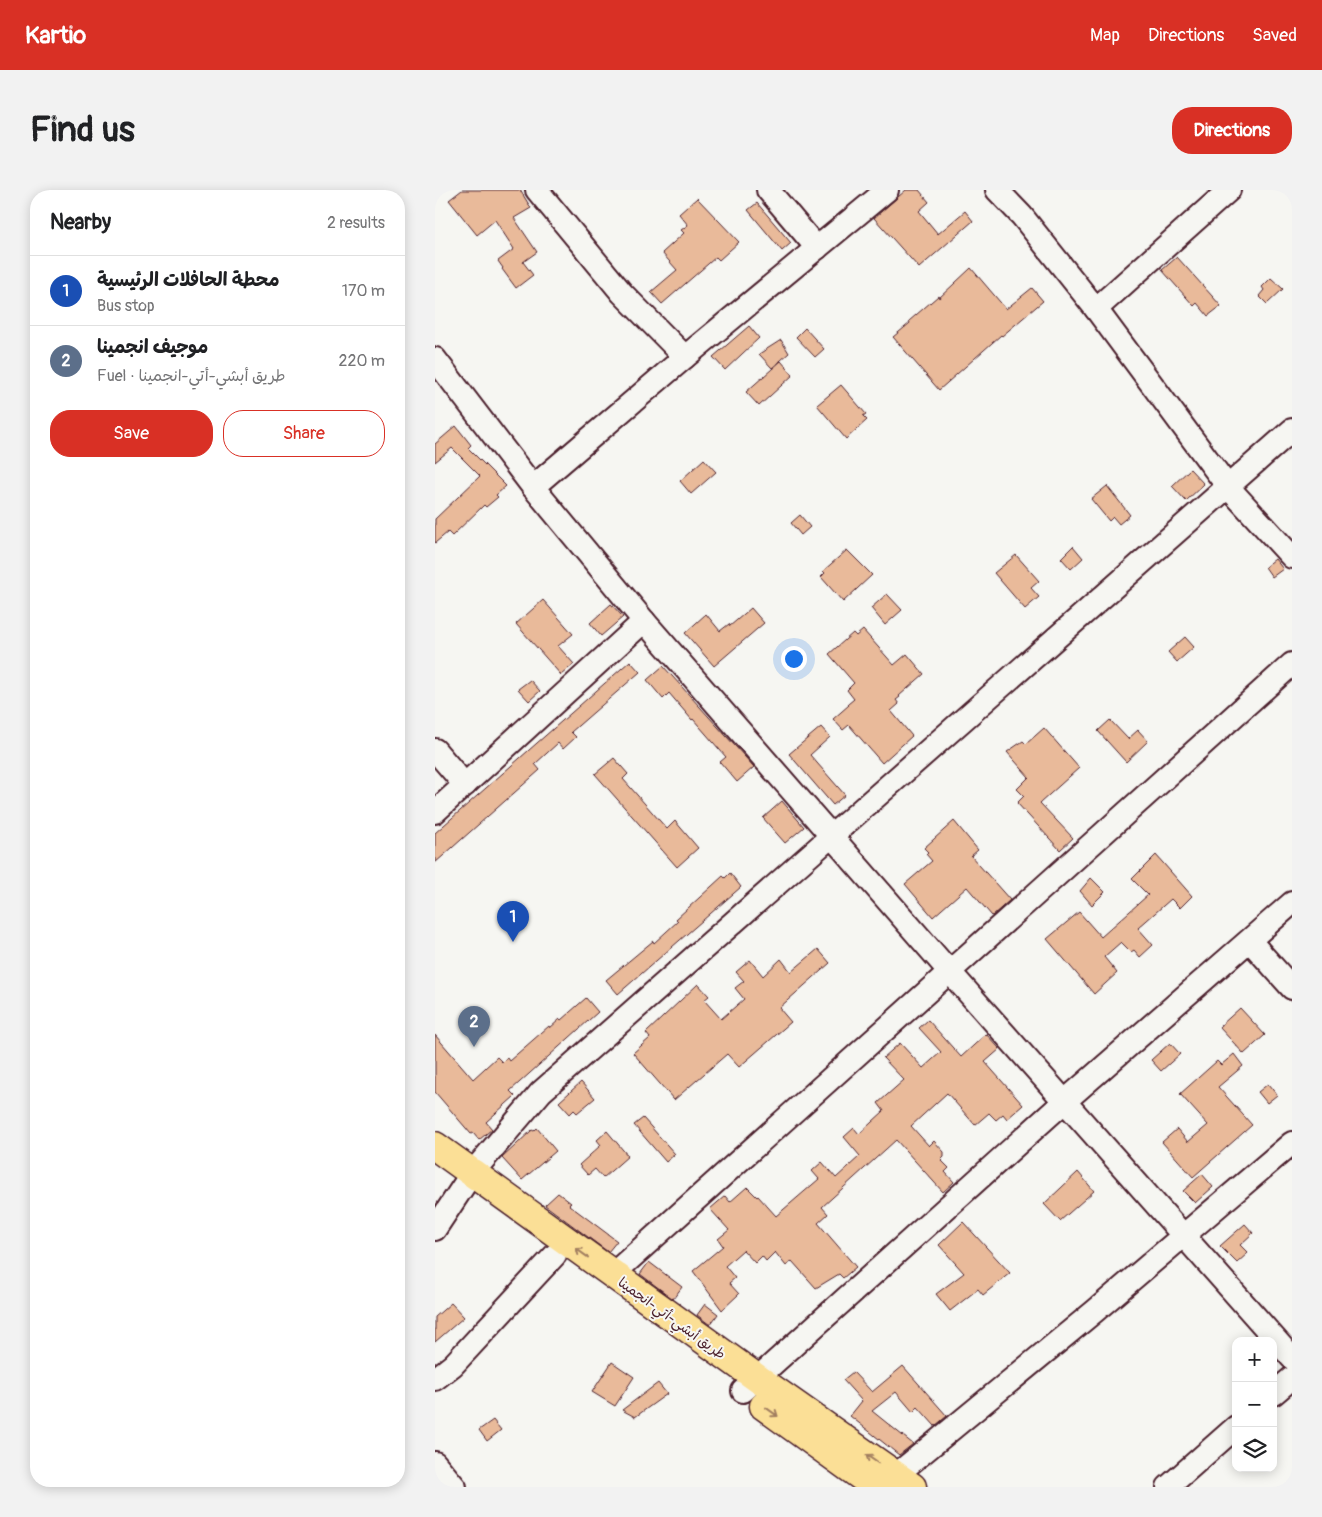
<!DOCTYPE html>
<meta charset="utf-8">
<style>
body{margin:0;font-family:Pangolin,"Playpen Sans Arabic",sans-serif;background:#f2f2f2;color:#202124}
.controls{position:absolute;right:15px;bottom:15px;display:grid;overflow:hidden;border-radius:10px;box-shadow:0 2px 12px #0003}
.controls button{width:45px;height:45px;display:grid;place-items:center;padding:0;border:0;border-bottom:1px solid #e0e0e0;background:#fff;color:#202124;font:25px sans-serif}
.you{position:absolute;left:358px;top:468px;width:18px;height:18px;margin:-12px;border:4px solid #fff;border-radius:50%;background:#1a73e8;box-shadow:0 0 0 8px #1a73e833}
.badge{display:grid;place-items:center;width:32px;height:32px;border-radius:50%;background:#d93025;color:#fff;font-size:16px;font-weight:700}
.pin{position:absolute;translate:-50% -41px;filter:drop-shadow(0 1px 2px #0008)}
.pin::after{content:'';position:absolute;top:26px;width:18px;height:15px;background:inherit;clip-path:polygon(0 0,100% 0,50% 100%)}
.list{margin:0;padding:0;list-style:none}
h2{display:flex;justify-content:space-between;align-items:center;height:65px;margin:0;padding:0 20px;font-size:21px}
h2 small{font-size:16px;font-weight:400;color:#757577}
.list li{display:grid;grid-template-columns:32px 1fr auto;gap:15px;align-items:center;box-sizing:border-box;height:70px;padding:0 20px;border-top:1px solid #e0e0e0}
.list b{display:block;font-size:19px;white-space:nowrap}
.list p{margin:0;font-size:16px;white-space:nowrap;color:#757577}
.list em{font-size:16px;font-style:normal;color:#757577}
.actions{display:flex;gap:10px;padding:15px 20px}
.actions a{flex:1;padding:11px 0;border:1px solid #d93025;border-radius:20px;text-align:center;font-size:18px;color:#d93025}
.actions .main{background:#d93025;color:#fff}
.icon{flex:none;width:28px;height:28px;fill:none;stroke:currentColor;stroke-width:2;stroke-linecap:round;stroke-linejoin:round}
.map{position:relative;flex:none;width:857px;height:1297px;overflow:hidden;border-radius:20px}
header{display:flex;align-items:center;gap:30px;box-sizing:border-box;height:70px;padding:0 25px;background:#d93025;color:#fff}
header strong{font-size:24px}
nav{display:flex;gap:28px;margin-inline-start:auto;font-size:18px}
.intro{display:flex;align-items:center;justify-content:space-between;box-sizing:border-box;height:120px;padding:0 30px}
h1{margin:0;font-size:35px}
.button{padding:12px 22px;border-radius:20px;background:#d93025;color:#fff;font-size:18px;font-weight:700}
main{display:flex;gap:30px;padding:0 30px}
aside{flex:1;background:#fff;border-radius:20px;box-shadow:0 2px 12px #0003}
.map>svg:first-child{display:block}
.building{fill:#e9ba9a;stroke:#4a1f2b}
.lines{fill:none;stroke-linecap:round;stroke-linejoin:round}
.minor-casing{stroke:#4a1f2b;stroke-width:26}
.highway-casing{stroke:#4a1f2b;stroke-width:31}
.minor{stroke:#f6f6f2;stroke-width:22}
.highway{stroke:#fbdf96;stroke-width:28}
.oneway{stroke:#a27f60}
.labels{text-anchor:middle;stroke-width:4;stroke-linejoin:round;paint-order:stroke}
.street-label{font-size:14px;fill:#4a1f2b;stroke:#f6f6f2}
</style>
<header>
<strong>Kartio</strong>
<nav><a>Map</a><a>Directions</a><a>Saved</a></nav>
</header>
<div class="intro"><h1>Find us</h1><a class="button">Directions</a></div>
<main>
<aside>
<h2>Nearby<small>2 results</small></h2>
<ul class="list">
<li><span class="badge" style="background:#1a4fb4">1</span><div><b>محطة الحافلات الرئيسية</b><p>Bus stop</p></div><em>170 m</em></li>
<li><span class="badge" style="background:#5c6f8a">2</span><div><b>موجيف انجمينا</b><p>Fuel · طريق أبشي-أتي-انجمينا</p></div><em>220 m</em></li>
</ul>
<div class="actions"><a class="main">Save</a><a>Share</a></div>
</aside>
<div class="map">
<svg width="857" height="1297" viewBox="0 0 857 1297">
<rect width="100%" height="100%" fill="#f6f6f2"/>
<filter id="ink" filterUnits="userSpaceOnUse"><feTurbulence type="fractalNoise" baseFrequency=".02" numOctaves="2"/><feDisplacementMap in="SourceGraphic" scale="10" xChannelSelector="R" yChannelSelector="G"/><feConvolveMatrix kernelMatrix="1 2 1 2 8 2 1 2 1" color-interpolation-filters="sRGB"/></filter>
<g filter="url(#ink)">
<g class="building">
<path d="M27,0h58l11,18 -17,10 23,34 -14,10 10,13 -17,13 -14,-19 1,-1 -5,-7 16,-12 -19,-29 -18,15 -28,-35z"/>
<path d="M471,0h13l10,12 -10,9 19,23 27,-23 8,10 -54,47 -45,-50z"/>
<path d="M262,8l42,44 -20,18 -3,-3 -54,47 -11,-12 26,-22 -15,-17 22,-20 -3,-3 7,-5 -9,-11z"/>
<path d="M322,13l34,40 -9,8 -34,-41z"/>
<path d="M742,67l44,49 -13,10 -11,-13 -3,3 -32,-36z"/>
<path d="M536,78l35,41 26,-21 11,13 -41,35 -1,-1 -62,55 -46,-53 17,-14 -1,-2 29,-25 1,2z"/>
<path d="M836,88l12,11 -16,15 -8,-8 5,-6 -2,-3z"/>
<path d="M314,136l10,12 -34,32 -12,-13z"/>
<path d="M370,138l19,21 -9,8 -19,-20z"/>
<path d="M346,150l8,13 -17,15 -13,-14z"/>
<path d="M346,171l12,14 -34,31 -13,-14z"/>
<path d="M406,195l25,29 -3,2 4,4 -21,19 -29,-34z"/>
<path d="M21,236l15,19 -3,3 38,38 -10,9 2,2 -12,10 -2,-2 -32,31 -4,-4 -13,11v-24l45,-43 -28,-28 -17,14v-18z"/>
<path d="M269,269l12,13 -25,22 -11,-13z"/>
<path d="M755,279l14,15 -18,17 -14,-15z"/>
<path d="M672,296l23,29 -11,9 -6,-7 -4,4 -18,-22z"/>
<path d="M365,325l10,12 -9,8 -10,-12z"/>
<path d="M638,356l10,12 -12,11 -10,-11z"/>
<path d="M412,360l25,25 -29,27 -22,-25 4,-4 -2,-2z"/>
<path d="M581,365l23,26 -8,7 8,9 -14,12 -31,-36z"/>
<path d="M840,369l8,10 -11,8 -7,-10z"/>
<path d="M452,404l15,16 -17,15 -14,-17z"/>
<path d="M108,410l30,34 -15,12 16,18 -13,11 -45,-51z"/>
<path d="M176,414l12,13 -22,19 -11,-13z"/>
<path d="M316,418l13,15 -50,43 -29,-33 21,-19 14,17 9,-7 1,2z"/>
<path d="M428,440l31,35 13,-11 17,20 -25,22 1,1 -4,3 3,4 -8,7 21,25 -30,27 -33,-38 -6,5 -10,-11 16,-14 -1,-1 6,-5 -7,-9 7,-7 -25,-29 24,-21 3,3z"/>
<path d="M750,447l9,10 -17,15 -9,-10z"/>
<path d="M195,471l10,11 -69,60 5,5 -13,12 -5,-6 -23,21 5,6 -105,93v-30z"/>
<path d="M228,476l91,101 -17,15 -17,-20 6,-5 -33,-38 -1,1 -23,-27 -6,6 -16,-19z"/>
<path d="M95,490l10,11 -11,10 -11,-12z"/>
<path d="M675,530l18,19 10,-9 10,11 -22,21 -28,-31z"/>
<path d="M386,537l9,10 -20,18 35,40 -12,10 -44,-51z"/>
<path d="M609,538l35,40 -39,35 33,35 -13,12 -43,-47 7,-7 -7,-7 12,-12 -22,-25 16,-11 3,3z"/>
<path d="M179,568l14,16 -5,5 44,50 8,-8 23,27 -21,19 -82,-93z"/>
<path d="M347,611l22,26 -19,16 -22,-25z"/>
<path d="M519,631l24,29 -7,6 39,44 -18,16 -25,-29 -34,30 -28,-33 27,-23 -6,-7 2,-2 -4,-4z"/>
<path d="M721,665l36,41 -12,12 -9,-9 -33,29 15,17 -13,12 -6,-7 -3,2 -10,-10 -17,15 13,16 -23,21 -47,-55 32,-27 22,25 47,-42 -16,-16z"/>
<path d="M295,683l11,14 -123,107 -12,-14 47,-39 1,2 24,-22 -2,-2 47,-43 2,2z"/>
<path d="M656,688l14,14 -13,13 -12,-14z"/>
<path d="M383,759l12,14 -51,45 12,14 -52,45 -12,-13 -53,46 -41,-47 17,-15 -4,-5 52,-49 11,12 -5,4 17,19 23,-20 -9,-11 9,-7 -8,-9 14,-12 13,16 18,-17 10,13z"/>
<path d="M151,808l12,14 -88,79 5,5 -29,26 6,7 -13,11 -6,-7 -2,1 -36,-42v-57l38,44 24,-22 5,5 5,-4 2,3 40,-35 1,2 10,-9 1,1z"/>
<path d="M805,818l25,27 -21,19 -25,-27z"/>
<path d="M493,830l33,37 25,-23 14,15 -15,13 38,43 -16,14 -4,-5 -7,6 -7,-7 -14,12 -28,-32 -36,33 18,20 5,-5 10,11v5l-3,3 8,8 -4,4 9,10 -11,10 -47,-52 -74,67 6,7 -10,9 38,44 -13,11 -4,-4 -23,14 -24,-27 -6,5 -11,-14 -9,9 -4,-5 -7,7 -12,-13 -18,16 10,12 -6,5 10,11 -17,16 -29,-39 30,-25 -5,-7 11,-9 -19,-21 15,-13 5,6 17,-15 10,10 1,-1 18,20 43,-37 -7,-8 10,-9 14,16 24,-22 -16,-19 10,-9 5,6 25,-23 -6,-8 26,-23 -21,-22 17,-15 23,25 18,-16 -22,-24z"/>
<path d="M735,853l10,11 -19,17 -10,-11z"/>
<path d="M799,864l9,12 -25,21 34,38 -59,52 -31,-35 15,-13 11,13 20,-17 -28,-31 37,-33 4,4z"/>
<path d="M146,892l14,16 -18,15 -3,-3 -4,4 -11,-12z"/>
<path d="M833,894l9,11 -10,8 -9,-11z"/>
<path d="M208,928l32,36 -9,8 -32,-37z"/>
<path d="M102,938l19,23 -34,29 -20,-22 30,-28 2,1z"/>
<path d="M172,941l21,25 -25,22 -8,-9 -7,6 -9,-10 22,-20 -4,-5z"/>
<path d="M643,982l16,19 -34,30 -16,-17z"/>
<path d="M767,984l11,13 -18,16 -12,-12z"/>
<path d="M123,1003l13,10 -2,2 48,36 -9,11 -63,-47z"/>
<path d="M528,1032l47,51 -27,22 -5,-6 -28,22 -14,-17 28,-21 -25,-28z"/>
<path d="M810,1034l8,9 -13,12 8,8 -11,10 -17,-17z"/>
<path d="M214,1072l33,25 -9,12 -33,-25z"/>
<path d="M16,1113l13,14 -29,25v-25z"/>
<path d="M270,1114l13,10 -8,11 -13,-10z"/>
<path d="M177,1172l22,15 -19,29 -23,-14z"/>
<path d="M468,1176l44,50 -12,10 -17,-19 -5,5 -17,-20 -24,19 41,33 -14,11 -49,-39 12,-15 -19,-21 10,-8 19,20z"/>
<path d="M223,1193l9,11 -32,23 -13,-7z"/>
<path d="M58,1230l8,10 -14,11 -8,-11z"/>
</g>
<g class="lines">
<g class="minor-casing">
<g id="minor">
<path d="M102,0l85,103 63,64"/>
<path d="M333,0l49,58"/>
<path d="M452,0l-202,167 -152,130 111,134 305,350 343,387"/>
<path d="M562,0l25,26 74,93 132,178 64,70"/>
<path d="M661,119l133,-119"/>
<path d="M0,169l98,128"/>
<path d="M0,560l30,35"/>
<path d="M0,622l209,-191"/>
<path d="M815,751l42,47"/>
<path d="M0,1039l37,-56 69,-81 751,-662"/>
<path d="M177,1085l680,-611"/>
<path d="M0,1189l18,-14 102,-110"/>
<path d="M308,1201l322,-290 227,-198"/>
<path d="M838,1204l19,-16"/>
<path d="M0,1273l20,24"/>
<path d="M461,1285l199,-164 197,-168"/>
<path d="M733,1297l68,-60"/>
</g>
</g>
<g class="highway-casing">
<g id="highway">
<path d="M0,956l322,232 155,109"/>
<path d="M329,1216l112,81"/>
</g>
</g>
<use href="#minor" class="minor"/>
<use href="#highway" class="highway"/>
</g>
<defs><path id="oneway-shaft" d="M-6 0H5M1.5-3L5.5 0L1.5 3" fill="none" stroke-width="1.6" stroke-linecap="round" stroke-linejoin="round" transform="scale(1.25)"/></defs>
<g class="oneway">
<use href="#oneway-shaft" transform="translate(147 1063) rotate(-144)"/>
<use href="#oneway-shaft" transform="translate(337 1222) rotate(36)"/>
<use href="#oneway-shaft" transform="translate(437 1269) rotate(-145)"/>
</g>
</g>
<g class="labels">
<g class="street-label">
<text transform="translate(237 1128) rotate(36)" y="5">طريق أبشي-أتي-انجمينا</text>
</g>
</g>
</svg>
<div class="controls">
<button>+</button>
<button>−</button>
<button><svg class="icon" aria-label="layers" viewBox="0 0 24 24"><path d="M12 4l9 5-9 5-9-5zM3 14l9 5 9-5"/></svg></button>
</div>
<div class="you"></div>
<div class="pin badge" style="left:78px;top:752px;background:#1a4fb4">1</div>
<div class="pin badge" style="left:39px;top:857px;background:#5c6f8a">2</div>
</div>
</main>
